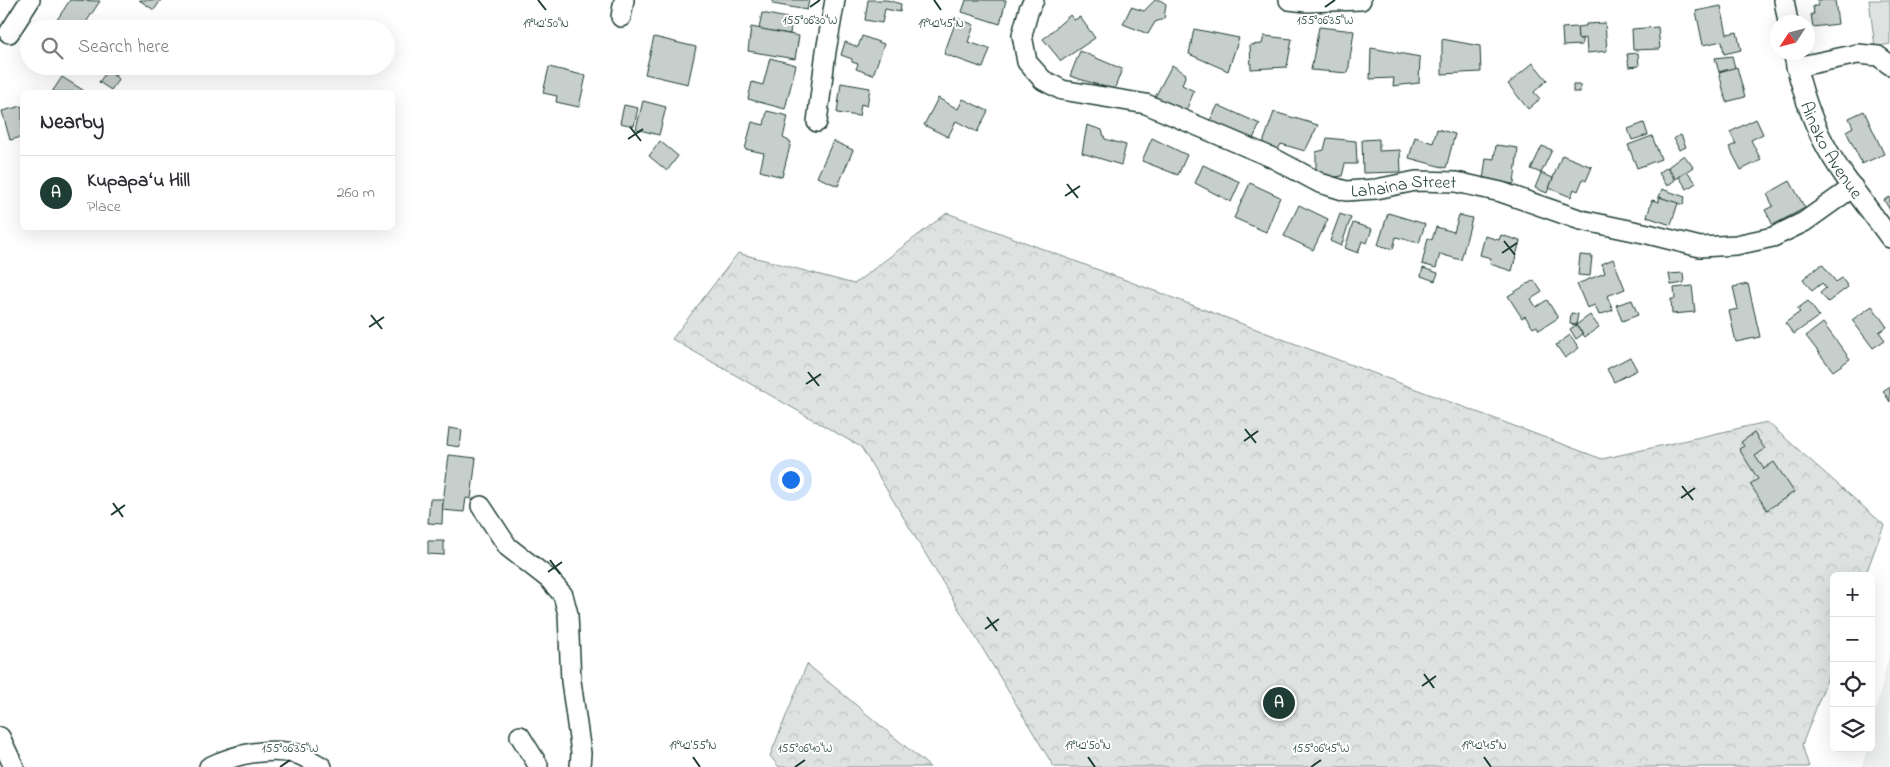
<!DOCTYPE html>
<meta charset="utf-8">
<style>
body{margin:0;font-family:"Indie Flower",sans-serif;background:#f2f2f3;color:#2b2b33}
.controls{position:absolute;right:15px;bottom:15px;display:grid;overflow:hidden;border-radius:8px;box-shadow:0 5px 20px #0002}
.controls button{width:45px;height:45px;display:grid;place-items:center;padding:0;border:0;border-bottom:1px solid #e1e1e2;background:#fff;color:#2b2b33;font:25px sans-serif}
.compass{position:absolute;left:1770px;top:15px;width:45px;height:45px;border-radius:50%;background:#fff;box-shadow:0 5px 20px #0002;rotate:234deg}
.you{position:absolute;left:790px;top:479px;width:18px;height:18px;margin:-12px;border:4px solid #fff;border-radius:50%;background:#1a73e8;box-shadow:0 0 0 8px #1a73e833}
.badge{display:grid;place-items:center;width:32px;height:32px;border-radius:50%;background:#1f3d34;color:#fff;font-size:16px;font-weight:700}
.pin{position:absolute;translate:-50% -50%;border:2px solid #fff;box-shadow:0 1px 5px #0006}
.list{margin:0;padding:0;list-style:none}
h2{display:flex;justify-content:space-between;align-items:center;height:65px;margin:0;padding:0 20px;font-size:21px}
h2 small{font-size:16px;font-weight:400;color:#7c7c81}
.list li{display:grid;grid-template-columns:32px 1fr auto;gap:15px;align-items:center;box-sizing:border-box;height:75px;padding:0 20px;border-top:1px solid #e1e1e2}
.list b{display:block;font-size:19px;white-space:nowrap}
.list p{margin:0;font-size:16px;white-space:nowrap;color:#7c7c81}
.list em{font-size:16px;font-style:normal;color:#7c7c81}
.icon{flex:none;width:28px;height:28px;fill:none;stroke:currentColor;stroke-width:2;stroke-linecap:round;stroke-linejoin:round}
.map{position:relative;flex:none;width:1890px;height:767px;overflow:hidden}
.search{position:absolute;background:#fff;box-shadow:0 5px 20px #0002;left:20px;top:20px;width:375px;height:55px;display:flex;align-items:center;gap:12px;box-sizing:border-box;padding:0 18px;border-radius:28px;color:#7c7c81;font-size:19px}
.panel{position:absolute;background:#fff;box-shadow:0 5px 20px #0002;left:20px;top:90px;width:375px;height:140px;border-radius:8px}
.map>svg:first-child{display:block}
.built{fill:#eef1f0}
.grass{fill:#dee3e2;stroke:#7e908b}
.forest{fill:url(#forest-crowns);stroke:#7e908b}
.building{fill:#c7cfcc;stroke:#1f3d34}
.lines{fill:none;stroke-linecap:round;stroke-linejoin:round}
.minor-casing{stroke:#1f3d34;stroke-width:22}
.minor{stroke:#fff;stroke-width:19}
.ticks{fill:none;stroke:#1f3d34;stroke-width:2}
.labels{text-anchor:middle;stroke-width:4;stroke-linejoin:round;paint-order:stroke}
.street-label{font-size:18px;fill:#1f3d34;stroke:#fff}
.ticks-label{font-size:12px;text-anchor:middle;fill:#1f3d34;stroke:#fff;stroke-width:4;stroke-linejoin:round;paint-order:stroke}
</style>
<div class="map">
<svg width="1890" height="767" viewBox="0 0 1890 767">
<defs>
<pattern id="forest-crowns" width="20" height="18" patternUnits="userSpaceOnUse" patternTransform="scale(1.25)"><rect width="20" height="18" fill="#dee3e2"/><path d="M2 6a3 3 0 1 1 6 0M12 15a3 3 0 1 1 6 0" fill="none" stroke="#bec4c2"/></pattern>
</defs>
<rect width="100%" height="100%" fill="#fff"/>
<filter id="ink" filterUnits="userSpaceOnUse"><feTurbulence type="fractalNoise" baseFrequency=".02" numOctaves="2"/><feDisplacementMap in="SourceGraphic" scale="10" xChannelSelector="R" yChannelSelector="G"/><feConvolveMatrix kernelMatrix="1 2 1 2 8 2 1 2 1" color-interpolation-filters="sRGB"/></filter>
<g filter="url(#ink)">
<path class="built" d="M1890,651v116h-28l5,-19h4v-19z"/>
<path class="grass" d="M1869,0h21v44l-15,3z"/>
<g class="forest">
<path d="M947,213l655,246 165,-37 117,103 -19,51h-31v85l-32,84 7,22h-755l-193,-320 -189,-108 66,-86 116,31z"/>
<path d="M807,664l123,103h-151l-9,-11z"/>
</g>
<g class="building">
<path d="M70,0l30,1 -17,26 -3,-3 -4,5h-25z"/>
<path d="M139,0h22l-7,10z"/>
<path d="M773,0h36l-2,10 -34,-6z"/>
<path d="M868,0h19l14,4 -1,8 -15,-3 -3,14 -17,-3z"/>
<path d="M966,0h40l-6,24 -38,-12z"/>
<path d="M1155,0h5l6,4 -2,15 -9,3 -7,12 -25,-10 8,-17 13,4z"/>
<path d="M1817,0h18l3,24 -25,3 -2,-13h3l-1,-8h5z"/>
<path d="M1721,6l6,28 10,-2 4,18 -17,4 -2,-13 -19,4 -7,-34z"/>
<path d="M762,13l30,6 -2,15 -31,-5z"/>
<path d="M1070,15l4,5 6,-3 15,21 -34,23 -18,-22z"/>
<path d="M957,18l17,7 -6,17 22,7 -7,19 -39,-14z"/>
<path d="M1605,23l2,28 -20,2 -1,-15 -8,1 -1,-12 9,-1v-2z"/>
<path d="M751,27l48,9 -4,23 -47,-8z"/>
<path d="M1319,27l35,4 -6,42 -37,-3z"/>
<path d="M1577,27l1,12h4v6l-19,1 -1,-18z"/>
<path d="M1658,27l2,22 -27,1 -1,-21z"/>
<path d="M1194,29l45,9 -11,33 -39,-17z"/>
<path d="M862,36l22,8 -11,31 -17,-6 2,-5 -6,-2v-3l-11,-4 4,-13 13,5z"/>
<path d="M1264,36l28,3 -5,28 -36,2 -1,-24 12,-1z"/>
<path d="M654,37l42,10 -8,37 -43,-10z"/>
<path d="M1442,39l38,7 1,26 -39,2z"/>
<path d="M1371,48l49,9 -1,26 -26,3 1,-8 -24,1z"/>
<path d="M1080,51l42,18 -8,21 -44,-14z"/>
<path d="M1638,53l1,13 -10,1 -2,-13z"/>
<path d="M1732,56l3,12 -16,4 -4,-14z"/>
<path d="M770,58l26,7 -11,44 -37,-10 4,-17 11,3z"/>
<path d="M1533,63l14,17 -13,12 6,7 -12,10 -20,-25z"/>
<path d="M1172,65l14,9 -4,11 12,6 -8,20 -31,-14z"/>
<path d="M100,66h21l-6,11z"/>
<path d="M549,67l37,9 -7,31 -23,-5 1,-6 -14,-3z"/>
<path d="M1737,67l8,30 -19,5 -7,-30z"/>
<path d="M107,71l12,8 -8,11 -12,-8z"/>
<path d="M62,77l24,15h-34z"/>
<path d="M841,83l29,5 -3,18 -6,-2 -2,12 -22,-3z"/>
<rect x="1573" y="85" width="7" height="7"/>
<path d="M938,98l20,11 5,-10 25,12 -11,21 -21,-11 -8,16 -24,-12z"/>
<path d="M643,101l23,6 -7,28 -23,-6z"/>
<path d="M624,105l14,3 -4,18 -14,-3z"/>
<path d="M1218,105l42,19 -10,21 -42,-21z"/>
<path d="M22,106v31l-12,3 -8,-29z"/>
<path d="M767,111l21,5 -5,22 8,4 -9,35 -22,-6 4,-18 -19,-4 7,-27 12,3z"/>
<path d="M1864,111l20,43 -22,10 -16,-33 7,-4 -4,-9z"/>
<path d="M1274,112l44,13 -13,26 -24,-7 -4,7 -15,-5z"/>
<path d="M1756,119l7,15 -12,6 10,20 -20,10 -12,-23 7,-3 -6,-12z"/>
<path d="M1644,123l4,12 -16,5 -4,-11z"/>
<path d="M1087,125l15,5 3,9 21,6 -5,20 -39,-12z"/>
<path d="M1437,129l18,5 -9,34 -37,-10 6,-21 18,6z"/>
<path d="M1681,135l5,12 -7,3 -5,-12z"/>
<path d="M1652,136l9,23 -24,9 -9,-23z"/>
<path d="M1152,138l35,17 -9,20 -36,-14z"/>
<path d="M1327,138l29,3 1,23h-12l-3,12 -12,2 -14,-7v-19l8,-2z"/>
<path d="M1379,139v12l21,-1 1,22 -38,1 -1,-33z"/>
<path d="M660,141l18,15 -11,15 -18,-15z"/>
<path d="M833,141l20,9 -15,36 -21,-9z"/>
<path d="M1496,145l22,3 -4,36 -31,-4 3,-22 8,1z"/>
<path d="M1542,146l10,4 -11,23 -10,-4z"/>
<path d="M1562,155l30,12 -6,14 -3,-2 -5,12 -4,-2 -3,8 -22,-9z"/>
<path d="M1684,155l9,12 -17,12 -8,-12z"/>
<path d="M1203,165l37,17 -9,20 -36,-19z"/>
<path d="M1667,167l8,13 -8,6 -8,-13z"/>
<path d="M1687,171l9,12 -9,6 -8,-12z"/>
<path d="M1541,173l12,5 -6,15 -12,-5z"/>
<path d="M1790,181l15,27 -32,17 -8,-15 8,-4 -6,-12z"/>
<path d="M1250,183l30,14 -14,35 -32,-14z"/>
<path d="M1662,189l23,8 -2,8 -24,-8z"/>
<path d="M1659,197l19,6 -7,22 -24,-8 5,-17 7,2z"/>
<path d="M1890,197v13l-6,-10z"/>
<path d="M1299,205l29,14 -15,31 -29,-14z"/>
<path d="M1388,213l37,11 -6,19 -23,-6 -3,12 -15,-4z"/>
<path d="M1340,214l11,4 -10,28 -11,-5z"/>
<path d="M1459,215l13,3 -11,42 -21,-6 -4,14 -14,-4 6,-26 4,2 4,-13 18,5z"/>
<path d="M1353,223l19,6 -5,14 -5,-2 -4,12 -13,-5z"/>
<path d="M1501,235l19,6 -8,30 -22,-7 1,-6 -11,-3 5,-19 14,4z"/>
<path d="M1580,255l12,1 -2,20 -12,-1z"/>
<path d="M1613,259l12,30 -18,7 6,14 -14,5 -4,-10 -8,3 -10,-24 28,-11 -3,-9z"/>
<path d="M1822,264l14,18 6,-4 6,9 -20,15 -8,-9 6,-5 -4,-5 -10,8 -9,-12z"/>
<path d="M1423,268l15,5 -3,8 -14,-5z"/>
<path d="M1683,273l1,10 -13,2 -2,-11z"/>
<path d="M1534,280l8,12 -11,7 5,8 11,-7 11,18 -19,12 -2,-4 -4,2 -8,-12 -3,2 -14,-22z"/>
<path d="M1748,284l12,53 -24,5 -7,-31 9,-2 -5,-22z"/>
<path d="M1692,286l3,26 -23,2 -1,-15h4l-1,-11z"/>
<path d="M1632,300l6,15 -16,6 -6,-16z"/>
<path d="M1808,301l11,15 -25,18 -9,-11 15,-11 -3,-3z"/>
<path d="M1872,306l15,21 -8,5 6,8 -12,8 -21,-28z"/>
<path d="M1571,313l7,1 -2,11 -6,-1z"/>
<path d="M1590,315l9,12 -14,10 -9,-12z"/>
<path d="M1823,323l27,36 -17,12 -27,-35z"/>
<path d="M1576,325l7,9 -7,5 -6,-10z"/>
<path d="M1570,335l9,13 -14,10 -9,-13z"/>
<path d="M1630,357l7,13 -23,12 -7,-13z"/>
<path d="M1890,386v16l-7,-11z"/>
<path d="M449,428l13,2 -2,17 -13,-2z"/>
<path d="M1754,433l11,16 -10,7 9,13 10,-7 20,30 -27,18 -17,-26 8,-5 -19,-30 5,-3 -3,-4z"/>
<path d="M449,455l27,3 -5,41 -5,-1 -2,14 -22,-2z"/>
<path d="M430,499h13l-1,25 -14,-1z"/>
<path d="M428,541h16v14l-16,-1z"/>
</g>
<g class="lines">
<g class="minor-casing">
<g id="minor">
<path id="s1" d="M1034,0l-5,9 -7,26 5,27 16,18 19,10 84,14 127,54 47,25 26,8 30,-2 40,-8 40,1 45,10 80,28 67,14 52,13 36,-2 37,-8 31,-15 49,-35"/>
<path d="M1289,0l17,2 55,-2"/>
<path d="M1784,0l4,22"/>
<path d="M621,17l3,-17"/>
<path d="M9,33l21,-33"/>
<path id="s2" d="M1793,52c7,32 16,63 31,91 18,34 44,64 66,95"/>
<path d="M1796,67l62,-13 20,2 12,9"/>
<path d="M817,122l9,-71 9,-51"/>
<path d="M481,506l27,41 41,32 14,16 5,19 3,67 10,72 -1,14"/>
<path d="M520,736l18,29v2"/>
<path d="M0,737l14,30"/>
<path d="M209,767c26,-13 60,-20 88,-13 8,2 17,9 25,13"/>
</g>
</g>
<use href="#minor" class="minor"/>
</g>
</g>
<path class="ticks" d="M538,0l8,10M934,0l7,10M810,7l10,-7M1325,7l10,-7M630,127l11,14M628,139l15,-10M1067,184l11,14M1065,196l15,-10M1504,241l11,14M1502,253l15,-10M371,315l11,14M369,327l15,-10M808,372l11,14M806,384l15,-10M1245,429l11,14M1244,441l14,-10M1682,486l11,14M1681,498l14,-10M113,503l10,14M111,515l14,-10M550,560l10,14M548,572l14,-10M987,617l10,14M985,629l14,-10M1424,674l10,14M1422,686l14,-10M693,757l7,10M1088,757l7,10M1484,757l7,10M280,767l10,-7M795,767l10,-7M1311,767l10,-7"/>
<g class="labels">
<g class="street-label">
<text dy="6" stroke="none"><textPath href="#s2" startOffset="106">Ainako Avenue</textPath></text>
<text dy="6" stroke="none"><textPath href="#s1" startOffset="472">Lahaina Street</textPath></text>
</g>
</g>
<g class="ticks-label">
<text x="810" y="24">155°06'30"W</text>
<text x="1325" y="24">155°06'35"W</text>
<text x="546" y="27">19°42'50"N</text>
<text x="941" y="27">19°42'45"N</text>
<text x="693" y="749">19°42'55"N</text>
<text x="1088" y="749">19°42'50"N</text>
<text x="1484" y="749">19°42'45"N</text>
<text x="290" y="752">155°06'35"W</text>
<text x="805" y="752">155°06'40"W</text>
<text x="1321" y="752">155°06'45"W</text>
</g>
</svg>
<div class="controls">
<button>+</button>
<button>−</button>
<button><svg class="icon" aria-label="locate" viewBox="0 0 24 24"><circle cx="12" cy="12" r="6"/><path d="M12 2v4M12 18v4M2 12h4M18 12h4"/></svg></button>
<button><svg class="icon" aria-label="layers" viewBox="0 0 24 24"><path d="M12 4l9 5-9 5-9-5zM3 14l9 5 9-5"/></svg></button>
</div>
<svg class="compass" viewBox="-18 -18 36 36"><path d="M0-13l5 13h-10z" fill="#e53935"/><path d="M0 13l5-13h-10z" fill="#7c7c81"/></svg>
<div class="you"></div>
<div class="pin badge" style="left:1279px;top:703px">A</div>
<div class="search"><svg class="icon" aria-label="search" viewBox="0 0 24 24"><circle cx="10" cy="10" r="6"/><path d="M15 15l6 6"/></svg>Search here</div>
<section class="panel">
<h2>Nearby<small></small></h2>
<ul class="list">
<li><span class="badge">A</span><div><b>Kupapaʻu Hill</b><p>Place</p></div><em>260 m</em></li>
</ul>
</section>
</div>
